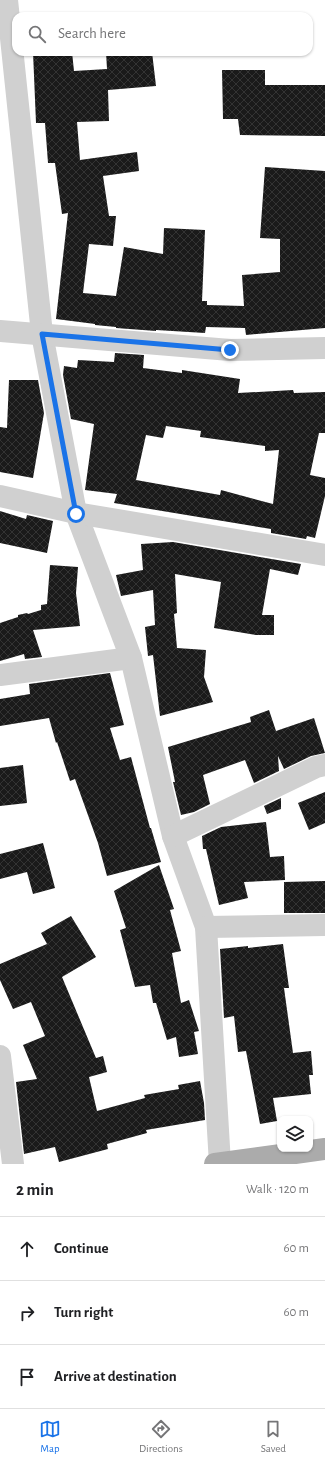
<!DOCTYPE html>
<meta charset="utf-8">
<style>
body{margin:0;font-family:"Alegreya Sans",sans-serif;background:#f2f2f2;color:#202124}
.controls{position:absolute;right:12px;bottom:12px;display:grid;overflow:hidden;border-radius:8px;box-shadow:0 1px 3px #0004}
.controls button{width:36px;height:36px;display:grid;place-items:center;padding:0;border:0;border-bottom:1px solid #e0e0e0;background:#fff;color:#202124;font:20px sans-serif}
.stop{position:absolute;width:12px;height:12px;margin:-9px;border:3px solid #1a73e8;border-radius:50%;background:#fff}
.stop.end{background:#1a73e8;border-color:#fff;box-shadow:0 1px 4px #0008}
.list{margin:0;padding:0;list-style:none}
h2{display:flex;justify-content:space-between;align-items:center;height:52px;margin:0;padding:0 16px;font-size:17px}
h2 small{font-size:13px;font-weight:400;color:#757577}
.list li{display:grid;grid-template-columns:26px 1fr auto;gap:12px;align-items:center;box-sizing:border-box;height:64px;padding:0 16px;border-top:1px solid #e0e0e0}
.list b{display:block;font-size:15px;white-space:nowrap}
.list em{font-size:13px;font-style:normal;color:#757577}
.icon{flex:none;width:22px;height:22px;fill:none;stroke:currentColor;stroke-width:2;stroke-linecap:round;stroke-linejoin:round}
.map{position:relative;flex:none;width:325px;height:1164px;overflow:hidden}
.search{position:absolute;background:#fff;box-shadow:0 1px 3px #0004;left:12px;right:12px;top:12px;height:44px;display:flex;align-items:center;gap:10px;box-sizing:border-box;padding:0 14px;border-radius:12px;color:#757577;font-size:15px}
.sheet{height:244px;background:#fff}
nav{display:flex;justify-content:space-around;align-items:center;box-sizing:border-box;height:56px;border-top:1px solid #e0e0e0;background:#fff;font-size:11px;color:#757577}
nav a{display:grid;justify-items:center;gap:2px}
nav .on{color:#1a73e8}
.map>svg:first-child{display:block}
.building{fill:url(#building-cross-hatch);fill-rule:evenodd}
.lines{fill:none;stroke-linecap:round;stroke-linejoin:round}
.minor{stroke:#d0d0d0;stroke-width:22}
.major{stroke:#ababab;stroke-width:22}
.route{stroke:#1a73e8;stroke-width:5}
</style>
<div class="map">
<svg width="325" height="1164" viewBox="0 0 325 1164">
<defs>
<pattern id="building-cross-hatch" width="8" height="8" patternUnits="userSpaceOnUse"><rect width="8" height="8" fill="#1a1a1a"/><path d="M0 0l8 8M0 8l8-8" fill="none" stroke="#333"/></pattern>
</defs>
<rect width="100%" height="100%" fill="#fff"/>
<g class="building">
<path d="M33,52h39l2,19 33,-2 -1,-17h46l4,34 -48,4 1,31 -32,1 3,38 57,-8 2,19 -36,5 6,40h7l-3,30 -24,-2 -6,49 33,3 8,-49 39,7 1,-26 41,2 -3,71h5v4l37,1 -2,-31 38,-3v-33l-20,-1 5,-71 60,4v157l-79,7 -1,-7 -39,-1 -1,6 -49,-3v1l-40,-3v-1l-21,-2v-1l-39,-5 12,-106 -6,1 -7,-51h-7l-3,-40h-9z"/>
<path d="M222,70h43v15h60v51l-85,-1 -2,-16h-15z"/>
<path d="M115,353l29,2 -1,13 39,5v-3l58,9 -2,14 55,-3 1,3 31,-1v41h-6l-9,42 15,3v18l-10,42 -8,-2 -1,3 -35,-6v-4l-157,-26 3,-9 -32,-4 9,-66 -23,-5 -8,-44 1,-9 13,2 1,-8 36,2zM166,426l35,5 -1,6 65,9v5l14,-1 -6,54 -52,-14 -1,5 -84,-15 10,-45 17,3z"/>
<path d="M9,380h29l6,33 -11,65 -33,-6v-45l7,1z"/>
<path d="M0,511l26,8 1,-4 26,6 -6,32 -47,-10z"/>
<path d="M173,542l128,22 -3,11 -28,-6 -8,46h12v20h-18l-42,-7 7,-46 -46,-8 2,39 -3,1 3,34 29,2 -2,27 9,25 -53,14 -7,-61 -5,1 -3,-29 10,-2 -2,-35 -32,6 -5,-21 27,-5 -2,-26z"/>
<path d="M50,565l28,2 -2,26 4,33 -47,4 9,27 -17,2 -1,-5 -24,7v-38l18,-6v-2l9,-2 1,1 13,-4v-5l6,-1z"/>
<path d="M110,673l14,52 -14,3 10,32 11,-3 19,71h1l10,34 -54,14 -9,-33 -23,-64 -5,2 -13,-39 -1,1 -7,-25 -49,8v-27l30,-5 -1,-10z"/>
<path d="M269,710l7,21 38,-13 11,35 -14,3 -27,13 -6,-13 1,15 -25,12 -9,-23 -42,15 7,29 -16,8 -13,3 -8,-33h2l-7,-35 83,-25 -1,-5z"/>
<path d="M23,765l4,38 -27,3v-38z"/>
<path d="M325,792v31l-16,7 -11,-27z"/>
<path d="M281,798v11l-14,5 -3,-8z"/>
<path d="M266,822l4,35 14,-1 1,24 -41,2 4,16 -29,7 -13,-56h-3l-1,-13 19,-9z"/>
<path d="M43,843l12,45 -22,6 -6,-22 -27,7v-25z"/>
<path d="M159,865l15,44 -4,1 11,41 -9,2 9,50 8,-3 10,31 -5,1 4,22 -19,3 -3,-20 -9,3 -11,-37h-3l-3,-18 -15,2 -15,-57 6,-2 -12,-37z"/>
<path d="M325,881v32h-41v-31z"/>
<path d="M71,916l25,41 -34,20 34,81 7,-2 4,16 -18,5 8,34 48,-13 -1,-3 35,-6 -1,-4 22,-4 4,22 1,17 -59,10 1,3 -40,11 1,5 -49,13 -4,-15 -31,7 -8,-72 21,-3 -14,-34 22,-9 -14,-34 -18,7 -13,-29v-16l47,-20 -6,-11z"/>
<path d="M283,944l6,44h-5l9,65 18,-2 2,24h-4l2,19 -38,4 4,23 -17,3 -14,-73 -8,1 -4,-36 -10,2 -4,-69 28,-3v2z"/>
</g>
<g class="lines">
<g class="minor">
<path d="M7,0l35,334 34,179 55,145 42,178 33,91 14,237"/>
<path d="M0,331l230,19 95,-2"/>
<path d="M0,496l76,17 249,42"/>
<path d="M0,675l131,-17"/>
<path d="M173,836l143,-69 9,-2"/>
<path d="M206,927l119,-2"/>
<path d="M0,1056l13,108"/>
</g>
<path class="major" d="M215,1164l110,-15"/>
</g>
<g class="lines">
<path class="route" d="M76,514l-34,-180 188,16"/>
</g>
</svg>
<div class="controls">
<button><svg class="icon" aria-label="layers" viewBox="0 0 24 24"><path d="M12 4l9 5-9 5-9-5zM3 14l9 5 9-5"/></svg></button>
</div>
<div class="stop" style="left:76px;top:514px"></div>
<div class="stop end" style="left:230px;top:350px"></div>
<div class="search"><svg class="icon" aria-label="search" viewBox="0 0 24 24"><circle cx="10" cy="10" r="6"/><path d="M15 15l6 6"/></svg>Search here</div>
</div>
<section class="sheet">
<h2>2 min<small>Walk · 120 m</small></h2>
<ul class="list">
<li><svg class="icon" aria-label="ahead" viewBox="0 0 24 24"><path d="M12 20V5M6 11l6-6 6 6"/></svg><div><b>Continue</b></div><em>60 m</em></li>
<li><svg class="icon" aria-label="right" viewBox="0 0 24 24"><path d="M7 20v-9h11M14 6l5 5-5 5"/></svg><div><b>Turn right</b></div><em>60 m</em></li>
<li><svg class="icon" aria-label="arrive" viewBox="0 0 24 24"><path d="M6 21V4h12l-3 4 3 4H6"/></svg><div><b>Arrive at destination</b></div></li>
</ul>
</section>
<nav>
<a class="on"><svg class="icon" aria-label="map" viewBox="0 0 24 24"><path d="M3 6l6-2 6 2 6-2v14l-6 2-6-2-6 2zM9 4v14M15 6v14"/></svg>Map</a>
<a><svg class="icon" aria-label="directions" viewBox="0 0 24 24"><path d="M12 3l9 9-9 9-9-9zM9 14v-3h6M13 9l2 2-2 2"/></svg>Directions</a>
<a><svg class="icon" aria-label="saved" viewBox="0 0 24 24"><path d="M7 4h10v16l-5-4-5 4z"/></svg>Saved</a>
</nav>
